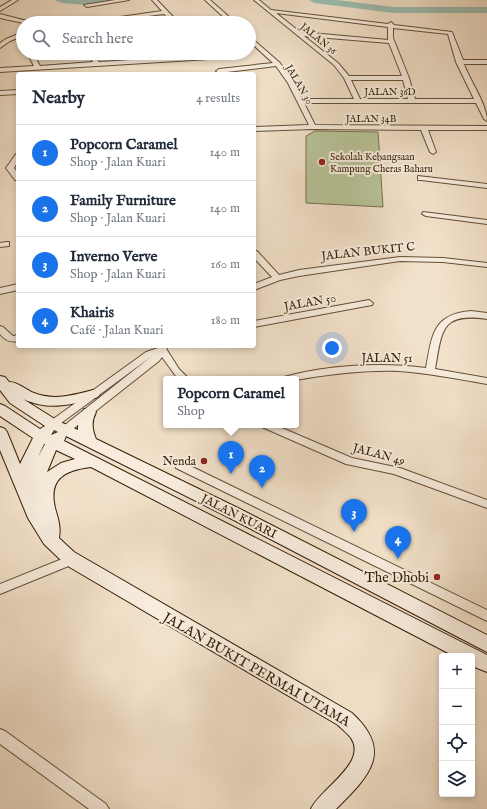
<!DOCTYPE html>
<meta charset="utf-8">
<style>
body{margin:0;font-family:"IM FELL English",serif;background:#f2f2f3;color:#1f2937}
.controls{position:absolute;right:12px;bottom:12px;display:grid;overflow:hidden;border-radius:4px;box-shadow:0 2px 6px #0003}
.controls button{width:36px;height:36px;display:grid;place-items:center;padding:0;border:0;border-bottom:1px solid #e0e1e3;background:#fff;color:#1f2937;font:20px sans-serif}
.you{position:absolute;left:332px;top:348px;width:14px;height:14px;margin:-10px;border:3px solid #fff;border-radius:50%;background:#1a73e8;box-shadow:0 0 0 6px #1a73e833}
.badge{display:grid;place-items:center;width:26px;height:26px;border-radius:50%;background:#1a73e8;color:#fff;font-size:13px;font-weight:700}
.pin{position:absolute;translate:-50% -33px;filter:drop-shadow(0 1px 2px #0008)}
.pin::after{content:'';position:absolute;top:21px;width:14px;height:12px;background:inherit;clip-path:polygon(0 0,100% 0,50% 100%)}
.popup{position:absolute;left:163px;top:376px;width:136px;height:52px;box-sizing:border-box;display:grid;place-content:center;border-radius:4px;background:#fff;filter:drop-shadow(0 1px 3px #0005);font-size:13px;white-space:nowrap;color:#747a83}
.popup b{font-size:15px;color:#1f2937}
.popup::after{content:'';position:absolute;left:50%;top:100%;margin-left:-8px;border:8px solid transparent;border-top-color:#fff}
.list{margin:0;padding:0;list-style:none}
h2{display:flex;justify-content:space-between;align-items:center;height:52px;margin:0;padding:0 16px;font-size:17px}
h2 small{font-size:13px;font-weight:400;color:#747a83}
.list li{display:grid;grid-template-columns:26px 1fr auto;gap:12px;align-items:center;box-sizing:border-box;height:56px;padding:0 16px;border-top:1px solid #e0e1e3}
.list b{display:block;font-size:15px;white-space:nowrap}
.list p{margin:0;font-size:13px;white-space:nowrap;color:#747a83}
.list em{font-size:13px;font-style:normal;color:#747a83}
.icon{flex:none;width:22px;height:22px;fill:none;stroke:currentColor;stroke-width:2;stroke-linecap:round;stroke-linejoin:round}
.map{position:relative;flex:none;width:487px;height:809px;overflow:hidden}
.search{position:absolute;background:#fff;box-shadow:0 2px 6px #0003;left:16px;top:16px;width:240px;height:44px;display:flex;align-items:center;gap:10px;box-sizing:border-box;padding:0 14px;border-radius:22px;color:#747a83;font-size:15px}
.panel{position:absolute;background:#fff;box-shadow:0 2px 6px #0003;left:16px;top:72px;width:240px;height:276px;border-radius:4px}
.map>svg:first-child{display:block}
.green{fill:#b8c398;stroke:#76704f}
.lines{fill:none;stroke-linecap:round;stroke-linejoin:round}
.river{fill:#9cbeb2;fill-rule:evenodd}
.street-casing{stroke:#644f37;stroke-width:2}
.secondary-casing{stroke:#351e06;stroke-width:2}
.street{fill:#f7ecdd;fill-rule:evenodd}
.secondary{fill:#f7ecdd;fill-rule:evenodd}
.poi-dot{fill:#8f2418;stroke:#f7ecdd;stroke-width:1.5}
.labels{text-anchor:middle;stroke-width:4;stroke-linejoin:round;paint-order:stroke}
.far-street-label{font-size:10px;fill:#351e06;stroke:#f7ecdd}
.far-poi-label{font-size:10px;fill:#351e06;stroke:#f7ecdd;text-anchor:start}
.street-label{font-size:12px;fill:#351e06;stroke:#f7ecdd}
.poi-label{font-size:12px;fill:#351e06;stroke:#f7ecdd;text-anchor:end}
.near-poi-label{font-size:14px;fill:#351e06;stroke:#f7ecdd;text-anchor:end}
.near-street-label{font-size:14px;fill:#351e06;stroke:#f7ecdd}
</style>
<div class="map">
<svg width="487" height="809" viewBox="0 0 487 809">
<rect width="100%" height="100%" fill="#f2e1ca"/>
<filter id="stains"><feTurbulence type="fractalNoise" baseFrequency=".005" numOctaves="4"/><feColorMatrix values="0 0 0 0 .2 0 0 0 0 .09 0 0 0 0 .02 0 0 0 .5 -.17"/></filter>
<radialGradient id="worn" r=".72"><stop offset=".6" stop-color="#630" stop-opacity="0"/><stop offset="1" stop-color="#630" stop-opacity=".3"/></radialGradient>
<path class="green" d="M315,131l63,1 5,75 -77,-4v-67z"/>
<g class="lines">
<g class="river">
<path d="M55,0h62c-7,6 -56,6 -62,0z"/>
<path d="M309,0h28l57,7h93v6h-93l-80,-10z"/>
</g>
<g class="street-casing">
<g id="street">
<path d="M12,0h6l-18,11v-4z"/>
<path d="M115,0h14l-42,7 -3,-2z"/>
<path d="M152,0h5l22,23h-6l-9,-9 -71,9h-15l84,-12z"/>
<path d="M205,0h5l26,23h-6z"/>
<path d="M254,0h5l12,10 117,14 3,-2 3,3 58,7 11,28h24v4h-23c6,17 23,40 23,57l-3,-2 -8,-16h-172l11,22 172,1v4h-59l8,22 -3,2 -3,-2 -9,-22 -108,-1 -59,2v-4l55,-2 -21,-42 -12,-17 -57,7 -3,-2 3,-2 54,-6 -24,-22v-5l31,27 14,20 8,16h52l-10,-21 -10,-13zM276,13l112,14v13l-88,-8zM393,28l55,6 8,28 18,37h-59l-6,-21 -16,-40zM304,36l85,7 13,33h-53l-11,-13zM351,80h52l5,19h-48z"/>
<path d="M0,14l31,8 1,1h-9l-23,-5z"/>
<path d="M23,32v4l-13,5 -10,7v-5l6,-4z"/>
<path d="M27,53h6l7,13 53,-4 -6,-9h6l6,9 110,-7 3,2 -3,2 -209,13v-4l34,-2z"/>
<path d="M18,90v4l-18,1v-4z"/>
<path d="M18,153v8l-4,7 4,5v7h-3l-9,-12 10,-14z"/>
<path d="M418,176l69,8v4l-66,-8h-3z"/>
<path d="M423,212l64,8v4l-61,-8 -4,-2z"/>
<path d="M6,242h3v4l-9,1v-4z"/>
<path d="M254,251h3l22,24 20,-5 101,-13 43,1 44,5v4l-44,-5 -43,-1 -101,15 -19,4 -26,10v-6l18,-7 -18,-19z"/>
<path d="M18,284v6l-18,4v-6z"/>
<path d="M369,300l4,3 -1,2 -118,22v-6z"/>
<path d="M471,311l16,2v6c-46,-7 -45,11 -52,50l52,9v6c-29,-5 -58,-11 -88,-13 -34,-1 -69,3 -103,9v-1h-14l2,-2c43,-12 97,-15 142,-9 6,-33 7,-54 45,-57z"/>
<path d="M0,326l3,1 10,9 5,-1v6c-8,2 -13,-1 -18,-7z"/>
<path d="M160,346h6l1,4 12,19 10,10h-11l-16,-22 -3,4 -90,71h-8l-1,-2 1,-2 91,-72 -95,70h-8l-1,-2 1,-2 97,-70 12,-4z"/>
<path d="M261,425h14l77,33 48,10 87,32v8l-93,-34 -48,-10 -84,-37z"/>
<path d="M180,461l307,149v11l-311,-153 -1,-3 1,-3z"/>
<path d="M72,555l4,2 2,3 -2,3 -76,31v-10z"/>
<path d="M0,729l5,2 101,73 3,5h-20l-89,-65z"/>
</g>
</g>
<g class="secondary-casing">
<path id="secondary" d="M0,376l5,1 4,5c9,0 17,8 25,11 20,8 40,2 59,-3l5,1 2,3 -2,3c-26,8 -49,14 -75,2l35,22 20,9v-10l6,-11h10l2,3c-5,10 -4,17 0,27l144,70 247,126v17l-259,-135 -162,-81 -2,5 423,214v17l-15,-6v-10h-18l-363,-189c-25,3 -43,11 -36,41 3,11 6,18 4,30l15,14 278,161c42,39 17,63 -16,96h-25c9,-20 57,-46 40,-71 -3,-4 -9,-9 -13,-13l-272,-160 -22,-21 -16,-26 -28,-68v-23l5,2 2,3 13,32 13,-26 -33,-22v-12l5,2 35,23 5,-3 -35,-23 -10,-13zM54,430l4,2 -7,3zM44,444h1l-7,13zM56,450l19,9 -14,4 -14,9z"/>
</g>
<use href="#street" class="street"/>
<use href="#secondary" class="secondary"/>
</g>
<g class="poi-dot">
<circle cx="322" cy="162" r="4"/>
<circle cx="204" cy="461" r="4"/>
<circle cx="437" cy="577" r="4"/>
</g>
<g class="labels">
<g class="far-street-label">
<text transform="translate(319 38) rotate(39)" y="4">JALAN 36</text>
<text transform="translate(300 84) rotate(60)" y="4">JALAN 30</text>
<text x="390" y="95">JALAN 36D</text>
<text x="371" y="122">JALAN 34B</text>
</g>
<g class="far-poi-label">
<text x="330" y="160">Sekolah Kebangsaan<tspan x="330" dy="12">Kampung Cheras Baharu</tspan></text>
</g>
<g class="street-label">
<text transform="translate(368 251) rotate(-6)" y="4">JALAN BUKIT C</text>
<text transform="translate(310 302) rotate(-10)" y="4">JALAN 50</text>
<text x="387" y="362">JALAN 51</text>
<text transform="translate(379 454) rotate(15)" y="4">JALAN 49</text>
<text transform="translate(239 516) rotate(27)" y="4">JALAN KUARI</text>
</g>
<g class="poi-label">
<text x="196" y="465">Nenda</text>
</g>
<g class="near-poi-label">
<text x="429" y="582">The Dhobi</text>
</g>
<g class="near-street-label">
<text transform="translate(257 669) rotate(30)" y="5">JALAN BUKIT PERMAI UTAMA</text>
</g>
</g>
<rect width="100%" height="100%" filter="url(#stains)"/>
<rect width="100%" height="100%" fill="url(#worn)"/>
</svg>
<div class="controls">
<button>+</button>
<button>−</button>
<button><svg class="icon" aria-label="locate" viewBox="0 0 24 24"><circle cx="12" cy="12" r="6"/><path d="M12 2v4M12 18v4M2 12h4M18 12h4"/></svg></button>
<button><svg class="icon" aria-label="layers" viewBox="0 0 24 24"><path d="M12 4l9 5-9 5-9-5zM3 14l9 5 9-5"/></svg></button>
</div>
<div class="you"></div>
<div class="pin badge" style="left:231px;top:474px">1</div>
<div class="popup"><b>Popcorn Caramel</b>Shop</div>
<div class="pin badge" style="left:262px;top:488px">2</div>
<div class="pin badge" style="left:354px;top:532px">3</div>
<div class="pin badge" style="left:398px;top:559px">4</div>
<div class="search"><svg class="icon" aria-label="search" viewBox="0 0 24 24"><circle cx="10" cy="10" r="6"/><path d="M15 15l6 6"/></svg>Search here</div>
<section class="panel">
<h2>Nearby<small>4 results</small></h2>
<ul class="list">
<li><span class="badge">1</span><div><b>Popcorn Caramel</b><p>Shop · Jalan Kuari</p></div><em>140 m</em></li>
<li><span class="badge">2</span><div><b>Family Furniture</b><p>Shop · Jalan Kuari</p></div><em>140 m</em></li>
<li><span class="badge">3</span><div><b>Inverno Verve</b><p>Shop · Jalan Kuari</p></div><em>160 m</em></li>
<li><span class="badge">4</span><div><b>Khairis</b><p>Café · Jalan Kuari</p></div><em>180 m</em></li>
</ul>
</section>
</div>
